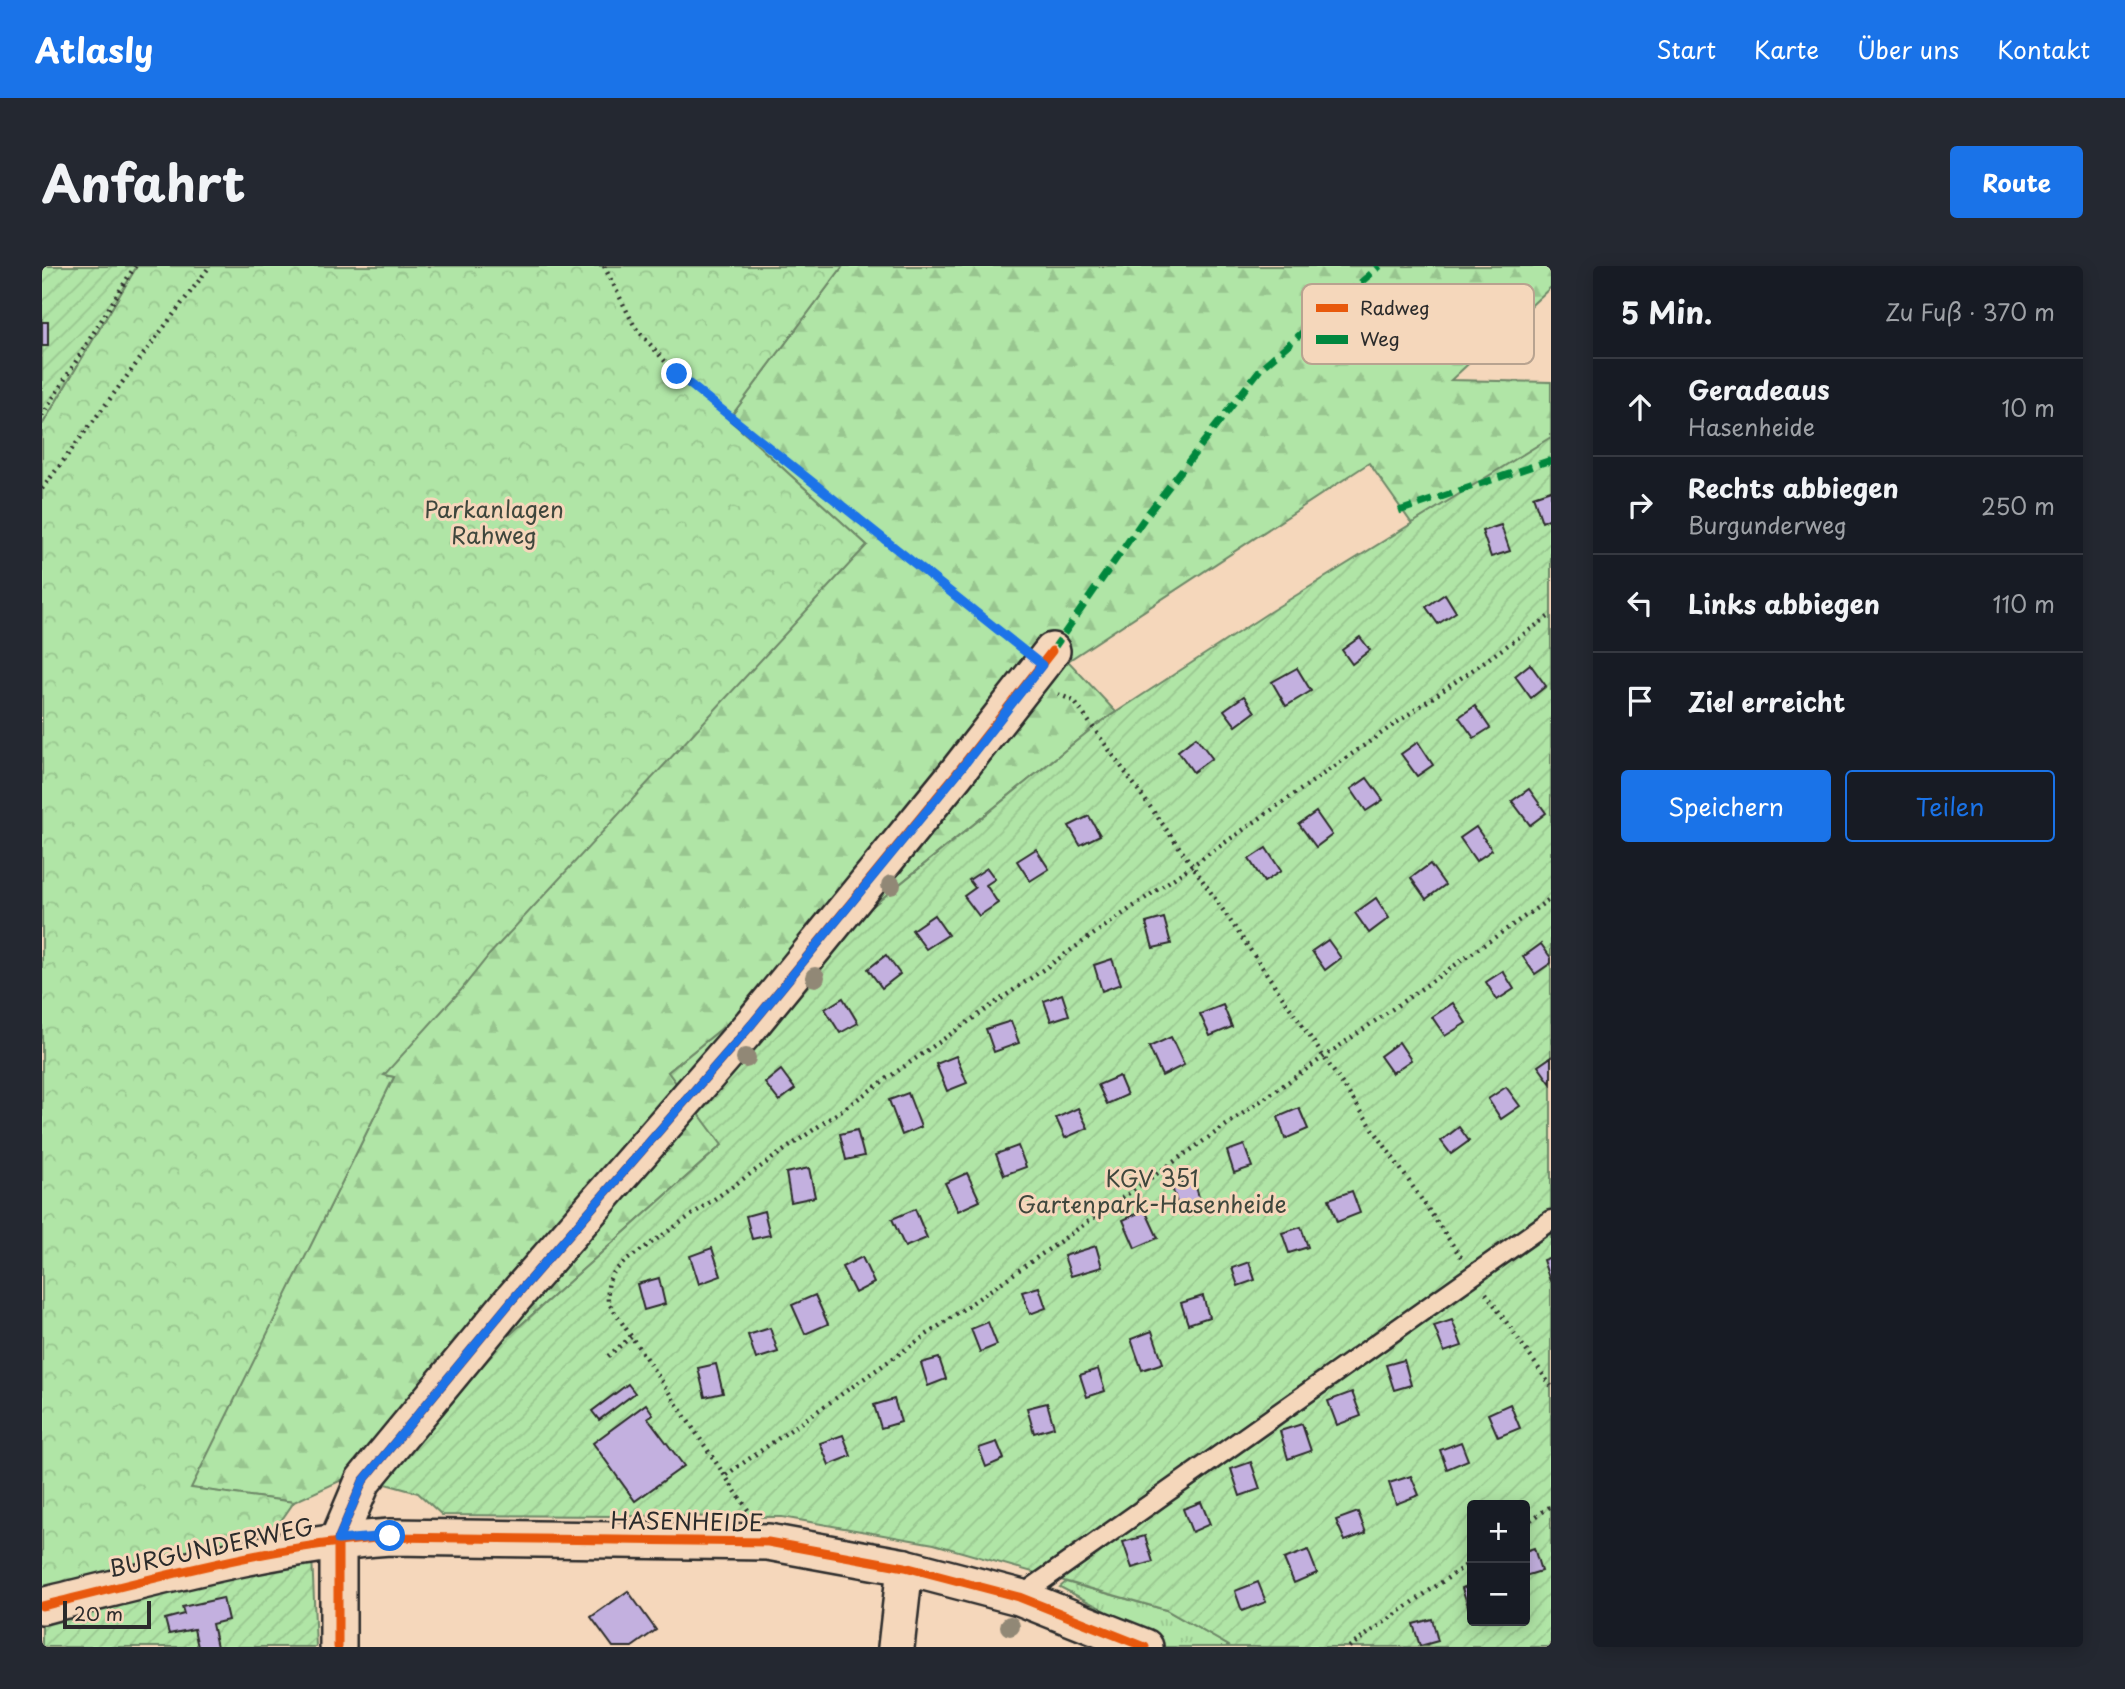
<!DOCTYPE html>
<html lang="de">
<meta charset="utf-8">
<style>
body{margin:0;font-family:"Playpen Sans",sans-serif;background:#242831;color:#f1f3f6}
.controls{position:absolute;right:21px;bottom:21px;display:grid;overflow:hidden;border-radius:7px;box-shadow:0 4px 18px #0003}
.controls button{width:63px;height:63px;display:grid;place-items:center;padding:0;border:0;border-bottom:2px solid #363941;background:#171b24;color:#f1f3f6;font:35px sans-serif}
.scale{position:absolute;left:21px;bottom:18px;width:88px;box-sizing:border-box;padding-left:7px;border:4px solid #2b2b2b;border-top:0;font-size:19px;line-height:24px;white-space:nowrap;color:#2b2b2b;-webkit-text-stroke:5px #f5d7bb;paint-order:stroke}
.stop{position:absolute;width:21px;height:21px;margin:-16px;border:5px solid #1a73e8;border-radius:50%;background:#fff}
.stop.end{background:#1a73e8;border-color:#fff;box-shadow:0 2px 7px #0008}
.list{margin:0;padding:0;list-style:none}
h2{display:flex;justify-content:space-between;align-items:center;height:91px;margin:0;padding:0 28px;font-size:30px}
h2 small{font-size:23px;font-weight:400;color:#9ea1a6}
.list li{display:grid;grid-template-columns:46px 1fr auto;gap:21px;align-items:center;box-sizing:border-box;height:98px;padding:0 28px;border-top:2px solid #363941}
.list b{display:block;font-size:26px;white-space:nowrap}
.list p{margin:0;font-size:23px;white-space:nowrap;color:#9ea1a6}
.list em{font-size:23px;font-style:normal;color:#9ea1a6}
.actions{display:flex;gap:14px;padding:21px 28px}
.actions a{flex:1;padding:16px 0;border:2px solid #1a73e8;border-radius:7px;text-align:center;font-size:24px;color:#1a73e8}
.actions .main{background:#1a73e8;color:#fff}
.icon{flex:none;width:38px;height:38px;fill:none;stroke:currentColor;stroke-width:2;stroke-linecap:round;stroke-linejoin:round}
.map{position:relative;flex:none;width:1509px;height:1381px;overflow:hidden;border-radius:7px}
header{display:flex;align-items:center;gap:42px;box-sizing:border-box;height:98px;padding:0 35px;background:#1a73e8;color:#fff}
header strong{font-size:33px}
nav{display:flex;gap:38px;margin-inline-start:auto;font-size:24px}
.intro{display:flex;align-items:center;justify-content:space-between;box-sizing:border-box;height:168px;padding:0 42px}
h1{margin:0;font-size:49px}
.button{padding:18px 32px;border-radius:7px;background:#1a73e8;color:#fff;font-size:24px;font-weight:700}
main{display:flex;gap:42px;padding:0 42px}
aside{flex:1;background:#171b24;border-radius:7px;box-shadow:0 4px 18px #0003}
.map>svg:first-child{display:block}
.grass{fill:url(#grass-tufts);stroke:#6e8868;stroke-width:2}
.forest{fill:url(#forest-firs);stroke:#6e8868;stroke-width:2}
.park{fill:url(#park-crowns);stroke:#6e8868;stroke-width:2}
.garden{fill:url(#garden-furrows);stroke:#6e8868;stroke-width:2;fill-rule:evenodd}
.building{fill:#c3b0df;stroke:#2b2b2b;stroke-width:2}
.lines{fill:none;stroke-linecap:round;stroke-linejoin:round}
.lane-casing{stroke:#2b2b2b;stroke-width:23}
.street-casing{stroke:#2b2b2b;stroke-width:40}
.path{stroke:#2b2b2b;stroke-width:4.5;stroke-dasharray:2 5;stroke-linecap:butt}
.lane{stroke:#f5d7bb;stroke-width:18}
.street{stroke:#f5d7bb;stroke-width:35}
.quiet{stroke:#00873e;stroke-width:7;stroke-dasharray:14 7;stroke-linecap:butt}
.cycleway-casing{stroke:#f5d7bb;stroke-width:13}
.cycleway{stroke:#e8590c;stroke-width:9}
.tree{fill:#918876}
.route{stroke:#1a73e8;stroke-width:9}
.labels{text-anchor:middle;stroke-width:6;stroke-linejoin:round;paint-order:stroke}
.park-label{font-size:23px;fill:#3f473d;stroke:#f5d7bb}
.street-label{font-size:23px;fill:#2b2b2b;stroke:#f5d7bb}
.key{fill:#f5d7bb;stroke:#b8a390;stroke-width:2}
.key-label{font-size:19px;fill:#2b2b2b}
</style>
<header>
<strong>Atlasly</strong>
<nav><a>Start</a><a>Karte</a><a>Über uns</a><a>Kontakt</a></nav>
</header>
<div class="intro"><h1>Anfahrt</h1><a class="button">Route</a></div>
<main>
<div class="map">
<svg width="1509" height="1381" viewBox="0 0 1509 1381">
<defs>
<pattern id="grass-tufts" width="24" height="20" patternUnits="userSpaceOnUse" patternTransform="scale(1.75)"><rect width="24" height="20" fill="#b0e5a6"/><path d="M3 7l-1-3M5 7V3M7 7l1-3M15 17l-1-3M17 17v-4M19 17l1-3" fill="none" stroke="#98c58f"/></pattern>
<pattern id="forest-firs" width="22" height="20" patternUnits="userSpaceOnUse" patternTransform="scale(1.75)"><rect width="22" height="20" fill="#b0e5a6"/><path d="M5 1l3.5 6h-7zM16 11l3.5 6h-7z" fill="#98c58f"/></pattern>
<pattern id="park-crowns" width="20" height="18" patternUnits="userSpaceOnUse" patternTransform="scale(1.75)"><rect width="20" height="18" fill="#b0e5a6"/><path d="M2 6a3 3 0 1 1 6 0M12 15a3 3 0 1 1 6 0" fill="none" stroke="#98c58f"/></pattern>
<pattern id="garden-furrows" width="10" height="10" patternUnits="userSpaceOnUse" patternTransform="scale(1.75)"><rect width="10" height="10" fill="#b0e5a6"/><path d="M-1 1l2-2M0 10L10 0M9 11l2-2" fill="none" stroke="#98c58f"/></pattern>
</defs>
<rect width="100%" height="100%" fill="#f5d7bb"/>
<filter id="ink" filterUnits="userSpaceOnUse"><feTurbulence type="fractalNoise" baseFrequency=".0143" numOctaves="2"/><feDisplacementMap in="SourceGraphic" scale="14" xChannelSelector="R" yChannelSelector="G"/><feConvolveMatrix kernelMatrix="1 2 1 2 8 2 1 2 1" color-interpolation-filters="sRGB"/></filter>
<g filter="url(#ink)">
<path class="grass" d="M1024,1316l100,28 65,37h-66l-54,-21 -5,-15 -46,-24z"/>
<path class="forest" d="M801,0h708v21l-100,93 100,2v67l-124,96 -58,-82 -301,198 48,51 -21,14 -427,346 54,73 -369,330 -59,27 -104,-14 204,-411 -220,-37 -132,-148 825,-347 -138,-126z"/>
<path class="park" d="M95,0h706l-114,153 138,126 -378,410 -28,35 -77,85 10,2 -203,411 103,14 -25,36 -227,51v-1164z"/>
<g class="garden">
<path d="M0,0h95l-95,159z"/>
<path d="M1509,171v1210h-320l-65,-37 -232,-66 -152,-27 -340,-2 -24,-22 -65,-18 369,-330 -54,-73 427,-346 176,-115zM1430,1239h53v116h-53z"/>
<path d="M270,1289l4,92h-274v-25z"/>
</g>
<g class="building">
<rect x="0" y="56" width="6" height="24"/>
<path d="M1509,224v28l-9,4 -9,-26z"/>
<path d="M1459,259l9,26 -19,6 -9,-26z"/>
<path d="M1403,328l11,18 -18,12 -12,-17z"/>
<path d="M1318,371l10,13 -18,14 -10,-14z"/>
<path d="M1488,398l16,22 -15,12 -16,-22z"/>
<path d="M1255,402l14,23 -25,15 -14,-24z"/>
<path d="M1202,430l11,16 -19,14 -12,-16z"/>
<path d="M1433,440l15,22 -16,10 -15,-21z"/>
<path d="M1154,471l16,21 -19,14 -15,-21z"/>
<path d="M1376,476l15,23 -16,11 -16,-22z"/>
<path d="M1325,512l16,22 -17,11 -15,-22z"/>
<path d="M1487,523l17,24 -16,12 -18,-24z"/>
<path d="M1274,546l16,23 -16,12 -17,-23z"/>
<path d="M1047,550l11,19 -20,10 -11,-19z"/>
<path d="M1434,561l16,23 -16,11 -16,-23z"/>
<path d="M1224,582l15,23 -17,11 -15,-23z"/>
<path d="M994,583l13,20 -19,12 -13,-20z"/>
<path d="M1388,598l15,21 -19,14 -15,-21z"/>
<path d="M945,602l8,11 -9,6 12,18 -19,13 -15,-20 11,-8 -6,-8z"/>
<path d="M1334,632l13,20 -20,15 -14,-20z"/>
<path d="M892,649l14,20 -22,14 -14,-19z"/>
<path d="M1122,652l7,26 -18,4 -7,-25z"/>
<path d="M1286,674l13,18 -16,12 -13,-19z"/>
<path d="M1499,678l10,14v5l-16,11 -12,-17z"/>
<path d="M844,689l14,19 -18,14 -14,-19z"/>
<path d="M1070,693l9,25 -19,7 -8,-26z"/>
<path d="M1461,705l11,18 -17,11 -11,-18z"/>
<path d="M1020,728l7,21 -18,6 -7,-20z"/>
<path d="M801,732l15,25 -18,10 -15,-24z"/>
<path d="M1411,737l13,20 -21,13 -13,-19z"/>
<path d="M1181,739l9,22 -22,9 -10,-22z"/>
<path d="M969,755l8,22 -25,9 -8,-23z"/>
<path d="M1129,771l13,28 -22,11 -13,-29z"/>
<path d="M1357,776l12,18 -19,13 -12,-17z"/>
<path d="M914,790l11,27 -20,8 -11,-27z"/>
<path d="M1509,791v27l-13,-18z"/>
<path d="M739,804l14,19 -16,12 -14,-18z"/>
<path d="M1077,810l8,19 -20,9 -9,-19z"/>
<path d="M1464,821l14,19 -19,13 -13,-20z"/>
<path d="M866,827l13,34 -19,8 -13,-35z"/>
<path d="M1036,842l10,20 -23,10 -9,-20z"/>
<path d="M1257,842l9,21 -23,10 -7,-22z"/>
<path d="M1417,861l10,14 -18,13 -10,-13z"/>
<path d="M815,864l7,26 -18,4 -6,-26z"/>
<path d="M1202,879l8,22 -18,6 -7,-22z"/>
<path d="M976,880l8,21 -22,8 -8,-21z"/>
<path d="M767,902l6,29 -24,5 -5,-29z"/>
<path d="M925,907l13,28 -22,10 -13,-28z"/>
<path d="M1152,914l7,24 -22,6 -7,-23z"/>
<path d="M1310,925l8,22 -23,9 -8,-23z"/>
<path d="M873,943l12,29 -22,9 -13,-28z"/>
<path d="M1103,944l13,28 -23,10 -12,-28z"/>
<path d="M722,945l6,24 -18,4 -6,-23z"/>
<path d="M1259,961l7,20 -19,6 -7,-20z"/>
<path d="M1054,980l6,21 -31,9 -7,-20z"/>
<path d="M670,982l9,28 -22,8 -9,-28z"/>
<path d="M820,991l12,26 -19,10 -13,-26z"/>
<path d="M1509,991v23l-1,1 -7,-21z"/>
<path d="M1207,996l6,18 -17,6 -6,-18z"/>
<path d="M617,1012l6,26 -21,6 -7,-26z"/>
<path d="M997,1021l7,21 -16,6 -8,-22z"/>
<path d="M773,1029l13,29 -23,10 -13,-29z"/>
<path d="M1161,1030l6,21 -21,7 -7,-21z"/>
<path d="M1410,1054l10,26 -18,6 -10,-26z"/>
<path d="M946,1056l9,23 -17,7 -9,-23z"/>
<path d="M728,1062l8,24 -22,7 -8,-24z"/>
<path d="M1110,1065l11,32 -21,7 -11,-31z"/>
<path d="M897,1092l7,21 -18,7 -7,-23z"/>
<path d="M1362,1094l7,25 -17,5 -8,-25z"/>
<path d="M674,1098l7,29 -18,4 -7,-29z"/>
<path d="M1056,1103l7,22 -18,6 -7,-22z"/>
<path d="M586,1118l7,9 -36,27 -7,-9z"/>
<path d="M1310,1126l9,24 -24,9 -9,-24z"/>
<path d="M852,1133l7,23 -20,6 -7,-23z"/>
<path d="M1005,1137l7,24 -20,6 -7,-25z"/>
<path d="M604,1138l7,10 -5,4 36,48 -49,35 -42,-58z"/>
<path d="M1468,1138l10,24 -22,9 -10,-23z"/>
<path d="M1260,1158l9,27 -23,8 -8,-28z"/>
<path d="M801,1169l8,21 -22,9 -9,-22z"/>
<path d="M955,1176l7,17 -18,8 -7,-19z"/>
<path d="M1419,1176l7,18 -21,9 -7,-19z"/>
<path d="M1209,1196l9,27 -20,7 -9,-27z"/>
<path d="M1369,1210l8,19 -23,9 -7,-21z"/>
<path d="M1159,1236l9,22 -18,8 -9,-23z"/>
<path d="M1316,1246l8,21 -21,8 -9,-21z"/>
<path d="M1103,1270l8,26 -21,6 -9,-26z"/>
<path d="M1492,1282l7,23 -16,5v-25z"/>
<path d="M1266,1284l9,23 -23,10 -10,-24z"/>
<path d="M1216,1316l8,20 -24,9 -7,-20z"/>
<path d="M1430,1318v28h-2l-8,-24z"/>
<path d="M586,1325l28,39 -24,17h-19l-22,-30z"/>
<path d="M181,1332l5,22 -16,4 5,23h-19l-4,-18 -25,5 -4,-15 19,-5 -2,-7z"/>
<path d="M1390,1353l6,22 -18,5 -7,-22z"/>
</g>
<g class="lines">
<g class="lane-casing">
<path id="lane" d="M977,1331l532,-377"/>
</g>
<g class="street-casing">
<g id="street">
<path d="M0,1340c115,-28 230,-61 348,-69l378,5 137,25 114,30 126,50"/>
<path d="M296,1381v-107l25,-59 150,-182 239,-275 203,-249 97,-124"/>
<path d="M854,1381l9,-80"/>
</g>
</g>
<g class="path">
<path d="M562,0l31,61 42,48 340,270"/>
<path d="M0,150l93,-150"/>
<path d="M0,223l168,-223"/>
<path d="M1016,428l16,7 118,164 269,392"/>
<path d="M1444,1027l65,93"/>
<path d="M566,1090l23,-19"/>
<path d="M684,1209l825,-577"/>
<path d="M706,1244l-140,-208c-1,-23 1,-27 19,-42l924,-645"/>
<path d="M1483,1258l26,-18"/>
<path d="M1307,1381l123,-86"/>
</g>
<use href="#lane" class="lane"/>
<use href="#street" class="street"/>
<g class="quiet">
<path d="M1357,245l149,-50 3,3"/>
<path d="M1010,385l94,-135 116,-149 118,-101"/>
</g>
<g class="cycleway-casing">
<g id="cycleway">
<path d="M0,1340c115,-28 230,-61 348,-69l378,5 137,25 114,30 126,50"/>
<path d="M296,1381v-107l25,-59 150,-182 239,-275 203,-249 97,-124"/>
</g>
</g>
<use href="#cycleway" class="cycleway"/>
</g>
<g class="tree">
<circle cx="849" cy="619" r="10"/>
<circle cx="773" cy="711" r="10"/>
<circle cx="704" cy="792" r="10"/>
<circle cx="968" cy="1360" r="10"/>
</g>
</g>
<g class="lines" filter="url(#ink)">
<path class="route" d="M348,1270l-52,4 25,-59 150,-182 239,-275 204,-249 86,-110 -365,-291"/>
</g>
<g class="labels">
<g class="park-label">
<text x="452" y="252">Parkanlagen<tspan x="452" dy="26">Rahweg</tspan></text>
<text x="1110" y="921">KGV 351<tspan x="1110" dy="26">Gartenpark-Hasenheide</tspan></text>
</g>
<g class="street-label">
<text transform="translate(645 1256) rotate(1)" y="8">HASENHEIDE</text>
<text transform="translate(169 1282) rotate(-12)" y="8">BURGUNDERWEG</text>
</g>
</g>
<rect x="1260" y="18" width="232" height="80" rx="10" class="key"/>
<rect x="1274" y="38" width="32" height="8" fill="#e8590c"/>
<rect x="1274" y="69" width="32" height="9" fill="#00873e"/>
<g class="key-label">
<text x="1318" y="49">Radweg</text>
<text x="1318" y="80">Weg</text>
</g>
</svg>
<div class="controls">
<button>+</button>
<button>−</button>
</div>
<div class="scale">20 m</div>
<div class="stop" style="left:348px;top:1270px"></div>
<div class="stop end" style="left:635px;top:108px"></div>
</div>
<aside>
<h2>5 Min.<small>Zu Fuß · 370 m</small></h2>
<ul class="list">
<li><svg class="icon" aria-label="ahead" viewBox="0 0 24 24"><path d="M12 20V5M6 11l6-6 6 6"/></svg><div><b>Geradeaus</b><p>Hasenheide</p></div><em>10 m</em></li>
<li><svg class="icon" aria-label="right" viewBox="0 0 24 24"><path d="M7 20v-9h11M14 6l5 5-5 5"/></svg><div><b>Rechts abbiegen</b><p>Burgunderweg</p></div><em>250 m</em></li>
<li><svg class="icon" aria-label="left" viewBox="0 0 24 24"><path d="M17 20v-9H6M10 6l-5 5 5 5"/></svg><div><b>Links abbiegen</b></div><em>110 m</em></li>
<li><svg class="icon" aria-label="arrive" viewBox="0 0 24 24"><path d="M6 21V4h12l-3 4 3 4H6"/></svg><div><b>Ziel erreicht</b></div></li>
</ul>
<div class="actions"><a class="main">Speichern</a><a>Teilen</a></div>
</aside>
</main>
